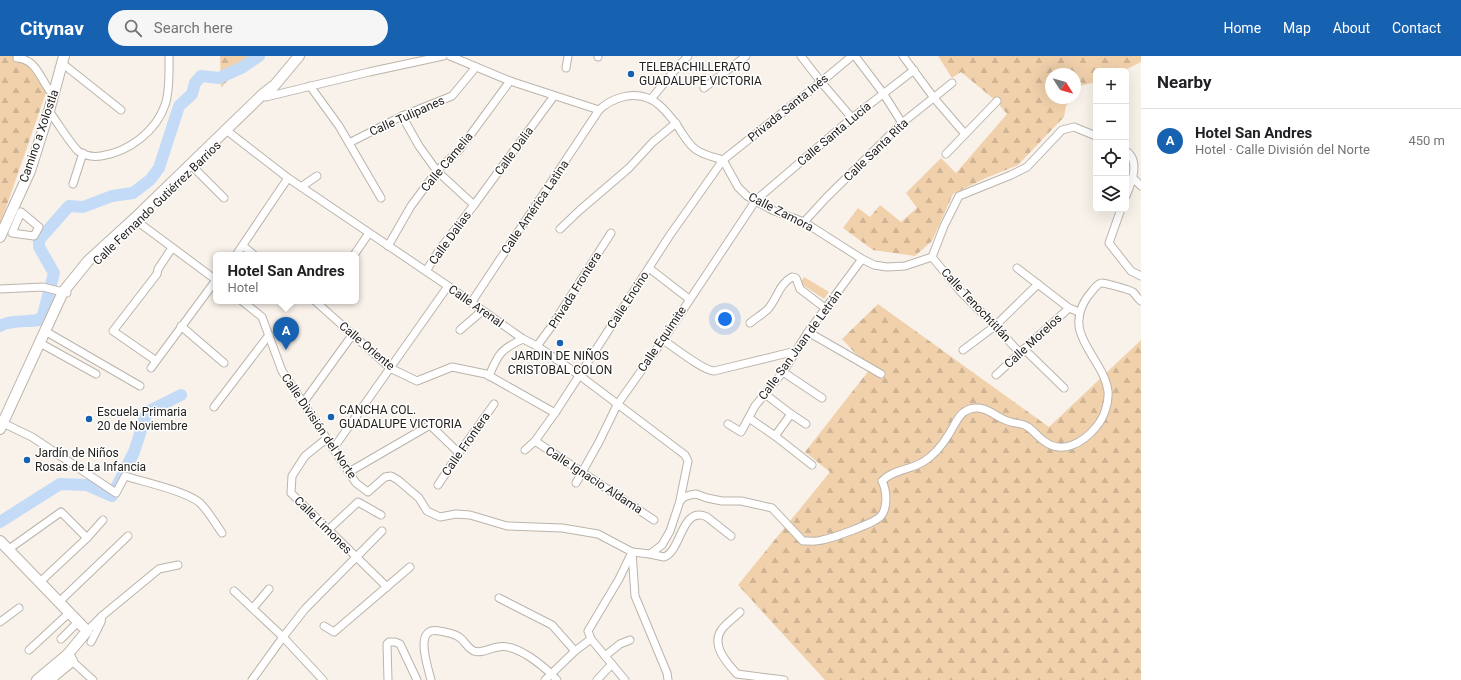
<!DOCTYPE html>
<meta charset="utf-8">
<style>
body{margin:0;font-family:Roboto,sans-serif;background:#f6f6f6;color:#202124}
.controls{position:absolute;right:12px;top:12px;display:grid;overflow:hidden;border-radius:6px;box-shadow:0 4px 16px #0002}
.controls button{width:36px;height:36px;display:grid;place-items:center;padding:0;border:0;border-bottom:1px solid #e0e0e0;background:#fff;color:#202124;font:20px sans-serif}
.compass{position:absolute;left:1045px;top:12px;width:36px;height:36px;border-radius:50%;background:#fff;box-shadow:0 4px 16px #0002;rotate:127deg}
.you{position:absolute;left:725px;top:263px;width:14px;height:14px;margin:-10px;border:3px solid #fff;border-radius:50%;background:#1a73e8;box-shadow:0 0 0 6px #1a73e833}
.badge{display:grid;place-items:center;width:26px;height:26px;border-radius:50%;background:#1661b0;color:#fff;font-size:13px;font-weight:700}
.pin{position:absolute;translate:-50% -33px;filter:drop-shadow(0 1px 2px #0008)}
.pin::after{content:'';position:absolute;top:21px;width:14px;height:12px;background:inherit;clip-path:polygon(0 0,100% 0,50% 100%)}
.popup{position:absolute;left:213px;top:196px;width:146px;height:52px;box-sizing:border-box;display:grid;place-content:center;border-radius:6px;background:#fff;filter:drop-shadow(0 1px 3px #0005);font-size:13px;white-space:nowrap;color:#757577}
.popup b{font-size:15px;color:#202124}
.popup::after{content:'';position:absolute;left:50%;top:100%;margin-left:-8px;border:8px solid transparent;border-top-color:#fff}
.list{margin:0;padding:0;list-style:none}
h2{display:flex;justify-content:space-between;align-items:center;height:52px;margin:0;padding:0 16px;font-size:17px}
h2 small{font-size:13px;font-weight:400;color:#757577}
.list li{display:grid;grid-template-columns:26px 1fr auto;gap:12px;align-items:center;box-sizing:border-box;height:64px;padding:0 16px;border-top:1px solid #e0e0e0}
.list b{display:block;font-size:15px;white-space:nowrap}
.list p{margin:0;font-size:13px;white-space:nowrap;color:#757577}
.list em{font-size:13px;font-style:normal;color:#757577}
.icon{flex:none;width:22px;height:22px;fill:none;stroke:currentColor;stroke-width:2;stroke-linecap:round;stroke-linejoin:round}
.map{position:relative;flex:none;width:1141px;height:624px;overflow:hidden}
header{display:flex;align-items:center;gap:24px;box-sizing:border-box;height:56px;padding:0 20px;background:#1661b0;color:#fff}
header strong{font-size:19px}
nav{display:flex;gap:22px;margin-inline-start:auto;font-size:14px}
.search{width:280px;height:36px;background:#f6f6f6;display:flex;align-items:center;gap:10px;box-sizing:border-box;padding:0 14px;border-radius:22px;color:#757577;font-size:15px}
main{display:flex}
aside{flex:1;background:#fff}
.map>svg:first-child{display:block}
.green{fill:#f1d1ac}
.forest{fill:url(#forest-firs)}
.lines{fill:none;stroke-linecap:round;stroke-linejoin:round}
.river{stroke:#c4dbf8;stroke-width:12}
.street-casing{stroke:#bbb4ac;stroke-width:9}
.secondary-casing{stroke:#bbb4ac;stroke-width:12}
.street{stroke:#fff;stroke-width:7}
.secondary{stroke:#fff;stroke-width:10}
.poi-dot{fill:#1661b0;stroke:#fff;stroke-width:1.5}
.labels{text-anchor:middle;stroke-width:3;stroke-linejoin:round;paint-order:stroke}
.poi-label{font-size:12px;fill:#24211e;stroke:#fff;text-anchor:start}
.street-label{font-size:12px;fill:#24211e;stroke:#fff}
</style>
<header>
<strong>Citynav</strong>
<div class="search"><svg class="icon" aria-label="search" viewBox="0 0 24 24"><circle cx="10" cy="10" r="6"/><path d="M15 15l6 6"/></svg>Search here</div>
<nav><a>Home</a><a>Map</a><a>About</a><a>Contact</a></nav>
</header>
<main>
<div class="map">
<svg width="1141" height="624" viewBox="0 0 1141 624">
<defs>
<pattern id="forest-firs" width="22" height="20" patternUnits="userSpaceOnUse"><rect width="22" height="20" fill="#f1d1ac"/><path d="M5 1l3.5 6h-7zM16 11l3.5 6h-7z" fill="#ceb394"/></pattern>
</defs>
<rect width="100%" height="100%" fill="#f9f2ea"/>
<path class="green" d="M804,221l25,15 -5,7 -24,-16z"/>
<g class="forest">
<path d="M0,0h25l23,31 -48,138z"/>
<path d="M220,0h29l-28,32z"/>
<path d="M938,0h203v6l-18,9h-27v11l-16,4 -5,7v-19h-24v24h21l-6,8 -2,11 -46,48 -32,13 -33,16 -21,47 -17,15 -42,-6 -30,-22 15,-20 12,9 10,-12 21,17 16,-14 -11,-15 35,-35 15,15 51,-59 -11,-13 -35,-29 -9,6z"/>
<path d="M878,248l171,123 92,-87v340h-316l-87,-95 92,-113 -25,-20 65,-83 -28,-30z"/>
</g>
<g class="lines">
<g class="river">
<path d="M0,270c10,-6 27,-4 39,-6l4,-5 11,-42 -15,-26v-7l30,-34 14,1 29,-11 21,-3 17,-13 9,-12 20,-62 13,-12 3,-11 6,-7 18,2 24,-11 16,-11"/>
<path d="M0,466l60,-38 27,1 25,11 22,-44 13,-40 34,-17"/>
</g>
<g class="street-casing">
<g id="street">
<path d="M450,0l60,25 89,29"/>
<path d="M598,0v1"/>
<path d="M801,0l20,26 31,36"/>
<path d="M855,0l28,37 19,30"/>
<path d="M903,0l31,42 31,36"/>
<path d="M17,2c21,1 24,25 37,38"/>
<path d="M63,8l58,46"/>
<path d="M566,12l2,-12"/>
<path d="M310,30l29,40 42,72"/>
<path d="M704,32l42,-32"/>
<path d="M264,40l2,1 103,-25 74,-16"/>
<path d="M651,43l24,-29 13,-14"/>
<path d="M49,55c8,11 21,32 29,40 7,5 16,6 23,5 28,-4 55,-25 64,-51 5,-13 4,-35 4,-49"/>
<path d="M402,60l17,30 18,25 37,34"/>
<path d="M226,74l62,48 160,108 75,53 14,7 42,29 106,80 3,6 -8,39"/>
<path d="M349,87l53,-27 50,-20 24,-29"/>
<path d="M1126,95c15,10 5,33 0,45"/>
<path d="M946,98l51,-53"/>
<path d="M194,112l30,30"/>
<path d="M1133,122l8,8"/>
<path d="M73,128l10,-31"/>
<path d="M301,131l16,-11"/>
<path d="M1121,153l-12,34 22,28 10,5"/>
<path d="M21,156l18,15 -5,9 -22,-3z"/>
<path d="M134,163l82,61"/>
<path d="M804,166l22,-24 76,-75 50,-40"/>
<path d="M560,173l20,-19 49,-42 24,-26 23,-19"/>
<path d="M243,190l11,9"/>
<path d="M388,190l23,-40 26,-35 23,-22 50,-68"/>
<path d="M236,199l52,-77"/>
<path d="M354,199l15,-22"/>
<path d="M932,201l12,-31 15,-30 52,-21 16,-8 35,-37 12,-3 22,9"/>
<path d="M932,201l28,34 35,35 25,27"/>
<path d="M649,212l40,31"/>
<path d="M1017,212l52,40 10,4"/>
<path d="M426,215l14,-22 34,-44 80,-109"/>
<path d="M0,233l43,-2 24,6"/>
<path d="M242,245l20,16 20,54 74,112 12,9 17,-15 6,-1 7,4 21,18 8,13 13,6 16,-3 14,1 37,11 55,2 36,6 34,18 3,44 32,77 1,7"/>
<path d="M315,245l75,67 27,13 35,-14 34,7 69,39"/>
<path d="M471,247l128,-193c13,-12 33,-19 51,-11 10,4 20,17 26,25 6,8 11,19 19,25 8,6 18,8 28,11l15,27 9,9 25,14 32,12 58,37 12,6 13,2 18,-1 27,-9"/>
<path d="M750,267c6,-5 13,-9 18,-14 9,-10 11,-25 24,-32l4,1 4,11 25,19"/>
<path d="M181,270l43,37"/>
<path d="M460,274l22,-19"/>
<path d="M45,275l95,55"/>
<path d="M808,276l73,42"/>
<path d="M663,284c11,7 39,30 51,31l82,-20"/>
<path d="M40,287l56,31"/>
<path d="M537,290l14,-19 60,-94"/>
<path d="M1024,293l40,39"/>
<path d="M963,294l32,-24 43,-42"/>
<path d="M155,304l-42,-29 44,-57 1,-5 14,-21"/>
<path d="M151,312l65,-88"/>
<path d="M783,316l39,26"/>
<path d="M996,319l73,-67"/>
<path d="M489,320c9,-22 12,-27 34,-37"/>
<path d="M765,338l26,20 15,10"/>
<path d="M303,347l50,-69"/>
<path d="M214,351l55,-72"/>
<path d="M749,362l26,18 37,29"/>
<path d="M3,367l29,14 84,56 9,-17c19,6 61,15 75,27 9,9 15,20 22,30"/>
<path d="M728,368l13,8 14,-26 28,-34 25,-40 54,-73"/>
<path d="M775,380l16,-22"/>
<path d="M326,383l-21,17 -13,20 -1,17 96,94"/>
<path d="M535,385l119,79"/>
<path d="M333,393l115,-163"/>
<path d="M525,394l10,-9 20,-28 115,-178 53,-75 98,-78 31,-26"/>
<path d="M349,416l81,-47 29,28"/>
<path d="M576,427l23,-41 18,-37 46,-65 93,-140 96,-82 62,-48"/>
<path d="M438,429l21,-32 35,-49"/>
<path d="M328,474l30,-28 23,13"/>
<path d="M9,493l52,-37 26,26"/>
<path d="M650,498l14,3c18,-6 17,-52 43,-40l24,19"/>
<path d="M40,526l47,-44 16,-18"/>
<path d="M234,535l49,46 40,43"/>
<path d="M499,542l53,27 23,26"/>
<path d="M59,546l69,-66"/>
<path d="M253,552l16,-19"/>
<path d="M740,556c-6,6 -13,11 -18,17 -12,16 5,34 15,45l47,6"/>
<path d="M0,566l19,-14"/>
<path d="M324,570l10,6 76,-65"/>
<path d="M87,575l15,-15 57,-47 19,-4"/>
<path d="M61,583l17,-17"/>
<path d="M91,586l10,-20 1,-6"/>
<path d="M29,594l40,-37"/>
<path d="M605,600l15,-12 10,-4"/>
<path d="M72,605l21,19"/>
<path d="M252,624l31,-43 22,-28 77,-78"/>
<path d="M388,624l-1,-36 2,-2h6l5,2 17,36"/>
<path d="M431,624c-3,-13 -18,-54 8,-49 7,1 14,2 20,6 6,4 8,11 15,14 8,3 16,-3 24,-4 19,-4 47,20 59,33"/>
<path d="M545,624l30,-29 16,-12"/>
<path d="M597,624l15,-16"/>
<path d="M625,624l-34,-41 -3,-8 31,-52 13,-27 18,2 12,-9 8,-14 10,-30 4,-4 6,-2 6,-1 11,4 15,3h19l31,7 31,33c6,0 13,1 19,-1 11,-2 50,-16 58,-23 8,-8 7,-26 2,-36 10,-11 28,-11 41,-19 10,-6 20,-18 26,-28 6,-9 10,-22 21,-25 17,-5 26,10 41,13 6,2 12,1 17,5 6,4 10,10 16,14 18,14 39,2 52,-14 8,-9 13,-24 12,-36 -3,-22 -22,-39 -28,-60 -4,-16 2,-29 13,-41 3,-3 5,-7 9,-7 3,0 29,7 31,9 3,3 5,7 8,9"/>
</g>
</g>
<g class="secondary-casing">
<g id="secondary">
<path d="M269,36l30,-36"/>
<path d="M0,181l30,-66 19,-60 15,-55"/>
<path d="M0,373l63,-137 25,-31 46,-42 128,-124 10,-8"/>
<path d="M0,485l87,90 -19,23 -31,26"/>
<path d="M49,624l23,-19 -4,-7"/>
</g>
</g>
<use href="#street" class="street"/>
<use href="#secondary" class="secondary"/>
</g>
<g class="poi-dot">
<circle cx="631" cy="18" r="4"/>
<circle cx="560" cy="287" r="4"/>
<circle cx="331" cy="361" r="4"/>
<circle cx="89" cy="363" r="4"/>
<circle cx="27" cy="404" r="4"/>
</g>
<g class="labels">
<g class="poi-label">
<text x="639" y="15">TELEBACHILLERATO<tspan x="639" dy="14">GUADALUPE VICTORIA</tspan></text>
<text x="560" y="304" text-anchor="middle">JARDIN DE NIÑOS<tspan x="560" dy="14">CRISTOBAL COLON</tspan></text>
<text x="339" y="358">CANCHA COL.<tspan x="339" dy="14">GUADALUPE VICTORIA</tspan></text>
<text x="97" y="360">Escuela Primaria<tspan x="97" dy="14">20 de Noviembre</tspan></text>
<text x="35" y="401">Jardín de Niños<tspan x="35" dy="14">Rosas de La Infancia</tspan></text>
</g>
<g class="street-label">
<text transform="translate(788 52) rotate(-39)" y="4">Privada Santa Inés</text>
<text transform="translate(407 60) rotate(-24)" y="4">Calle Tulipanes</text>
<text transform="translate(834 78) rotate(-40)" y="4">Calle Santa Lucía</text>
<text transform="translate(39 80) rotate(-71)" y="4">Camino a Xolostla</text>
<text transform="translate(876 94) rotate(-44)" y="4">Calle Santa Rita</text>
<text transform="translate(514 95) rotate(-54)" y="4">Calle Dalia</text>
<text transform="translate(447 106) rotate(-50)" y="4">Calle Camelia</text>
<text transform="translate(157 147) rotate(-44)" y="4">Calle Fernando Gutiérrez Barrios</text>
<text transform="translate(535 151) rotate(-56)" y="4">Calle América Latina</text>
<text transform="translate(781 156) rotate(27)" y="4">Calle Zamora</text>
<text transform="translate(450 182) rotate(-54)" y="4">Calle Dalias</text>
<text transform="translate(575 234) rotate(-58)" y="4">Privada Frontera</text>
<text transform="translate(628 244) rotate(-57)" y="4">Calle Encino</text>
<text transform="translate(976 249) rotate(47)" y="4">Calle Tenochtitlán</text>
<text transform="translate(476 250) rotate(35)" y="4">Calle Arenal</text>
<text transform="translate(662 283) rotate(-56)" y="4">Calle Equimite</text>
<text transform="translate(1033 285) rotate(-43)" y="4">Calle Morelos</text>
<text transform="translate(800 289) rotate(-54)" y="4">Calle San Juan de Letrán</text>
<text transform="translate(367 290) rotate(40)" y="4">Calle Oriente</text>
<text transform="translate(319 370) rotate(56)" y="4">Calle División del Norte</text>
<text transform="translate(466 388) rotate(-55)" y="4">Calle Frontera</text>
<text transform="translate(594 424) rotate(33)" y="4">Calle Ignacio Aldama</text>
<text transform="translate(323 469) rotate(45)" y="4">Calle Limones</text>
</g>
</g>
</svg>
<div class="controls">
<button>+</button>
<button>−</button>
<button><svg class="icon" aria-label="locate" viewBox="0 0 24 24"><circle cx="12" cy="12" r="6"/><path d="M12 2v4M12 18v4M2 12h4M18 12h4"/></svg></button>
<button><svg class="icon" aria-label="layers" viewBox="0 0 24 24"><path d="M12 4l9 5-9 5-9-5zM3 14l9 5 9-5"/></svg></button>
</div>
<svg class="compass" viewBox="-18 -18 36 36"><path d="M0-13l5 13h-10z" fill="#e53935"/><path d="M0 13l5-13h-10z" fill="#757577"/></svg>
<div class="you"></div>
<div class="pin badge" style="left:286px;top:294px">A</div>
<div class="popup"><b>Hotel San Andres</b>Hotel</div>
</div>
<aside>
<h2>Nearby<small></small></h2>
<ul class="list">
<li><span class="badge">A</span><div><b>Hotel San Andres</b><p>Hotel · Calle División del Norte</p></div><em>450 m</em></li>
</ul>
</aside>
</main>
